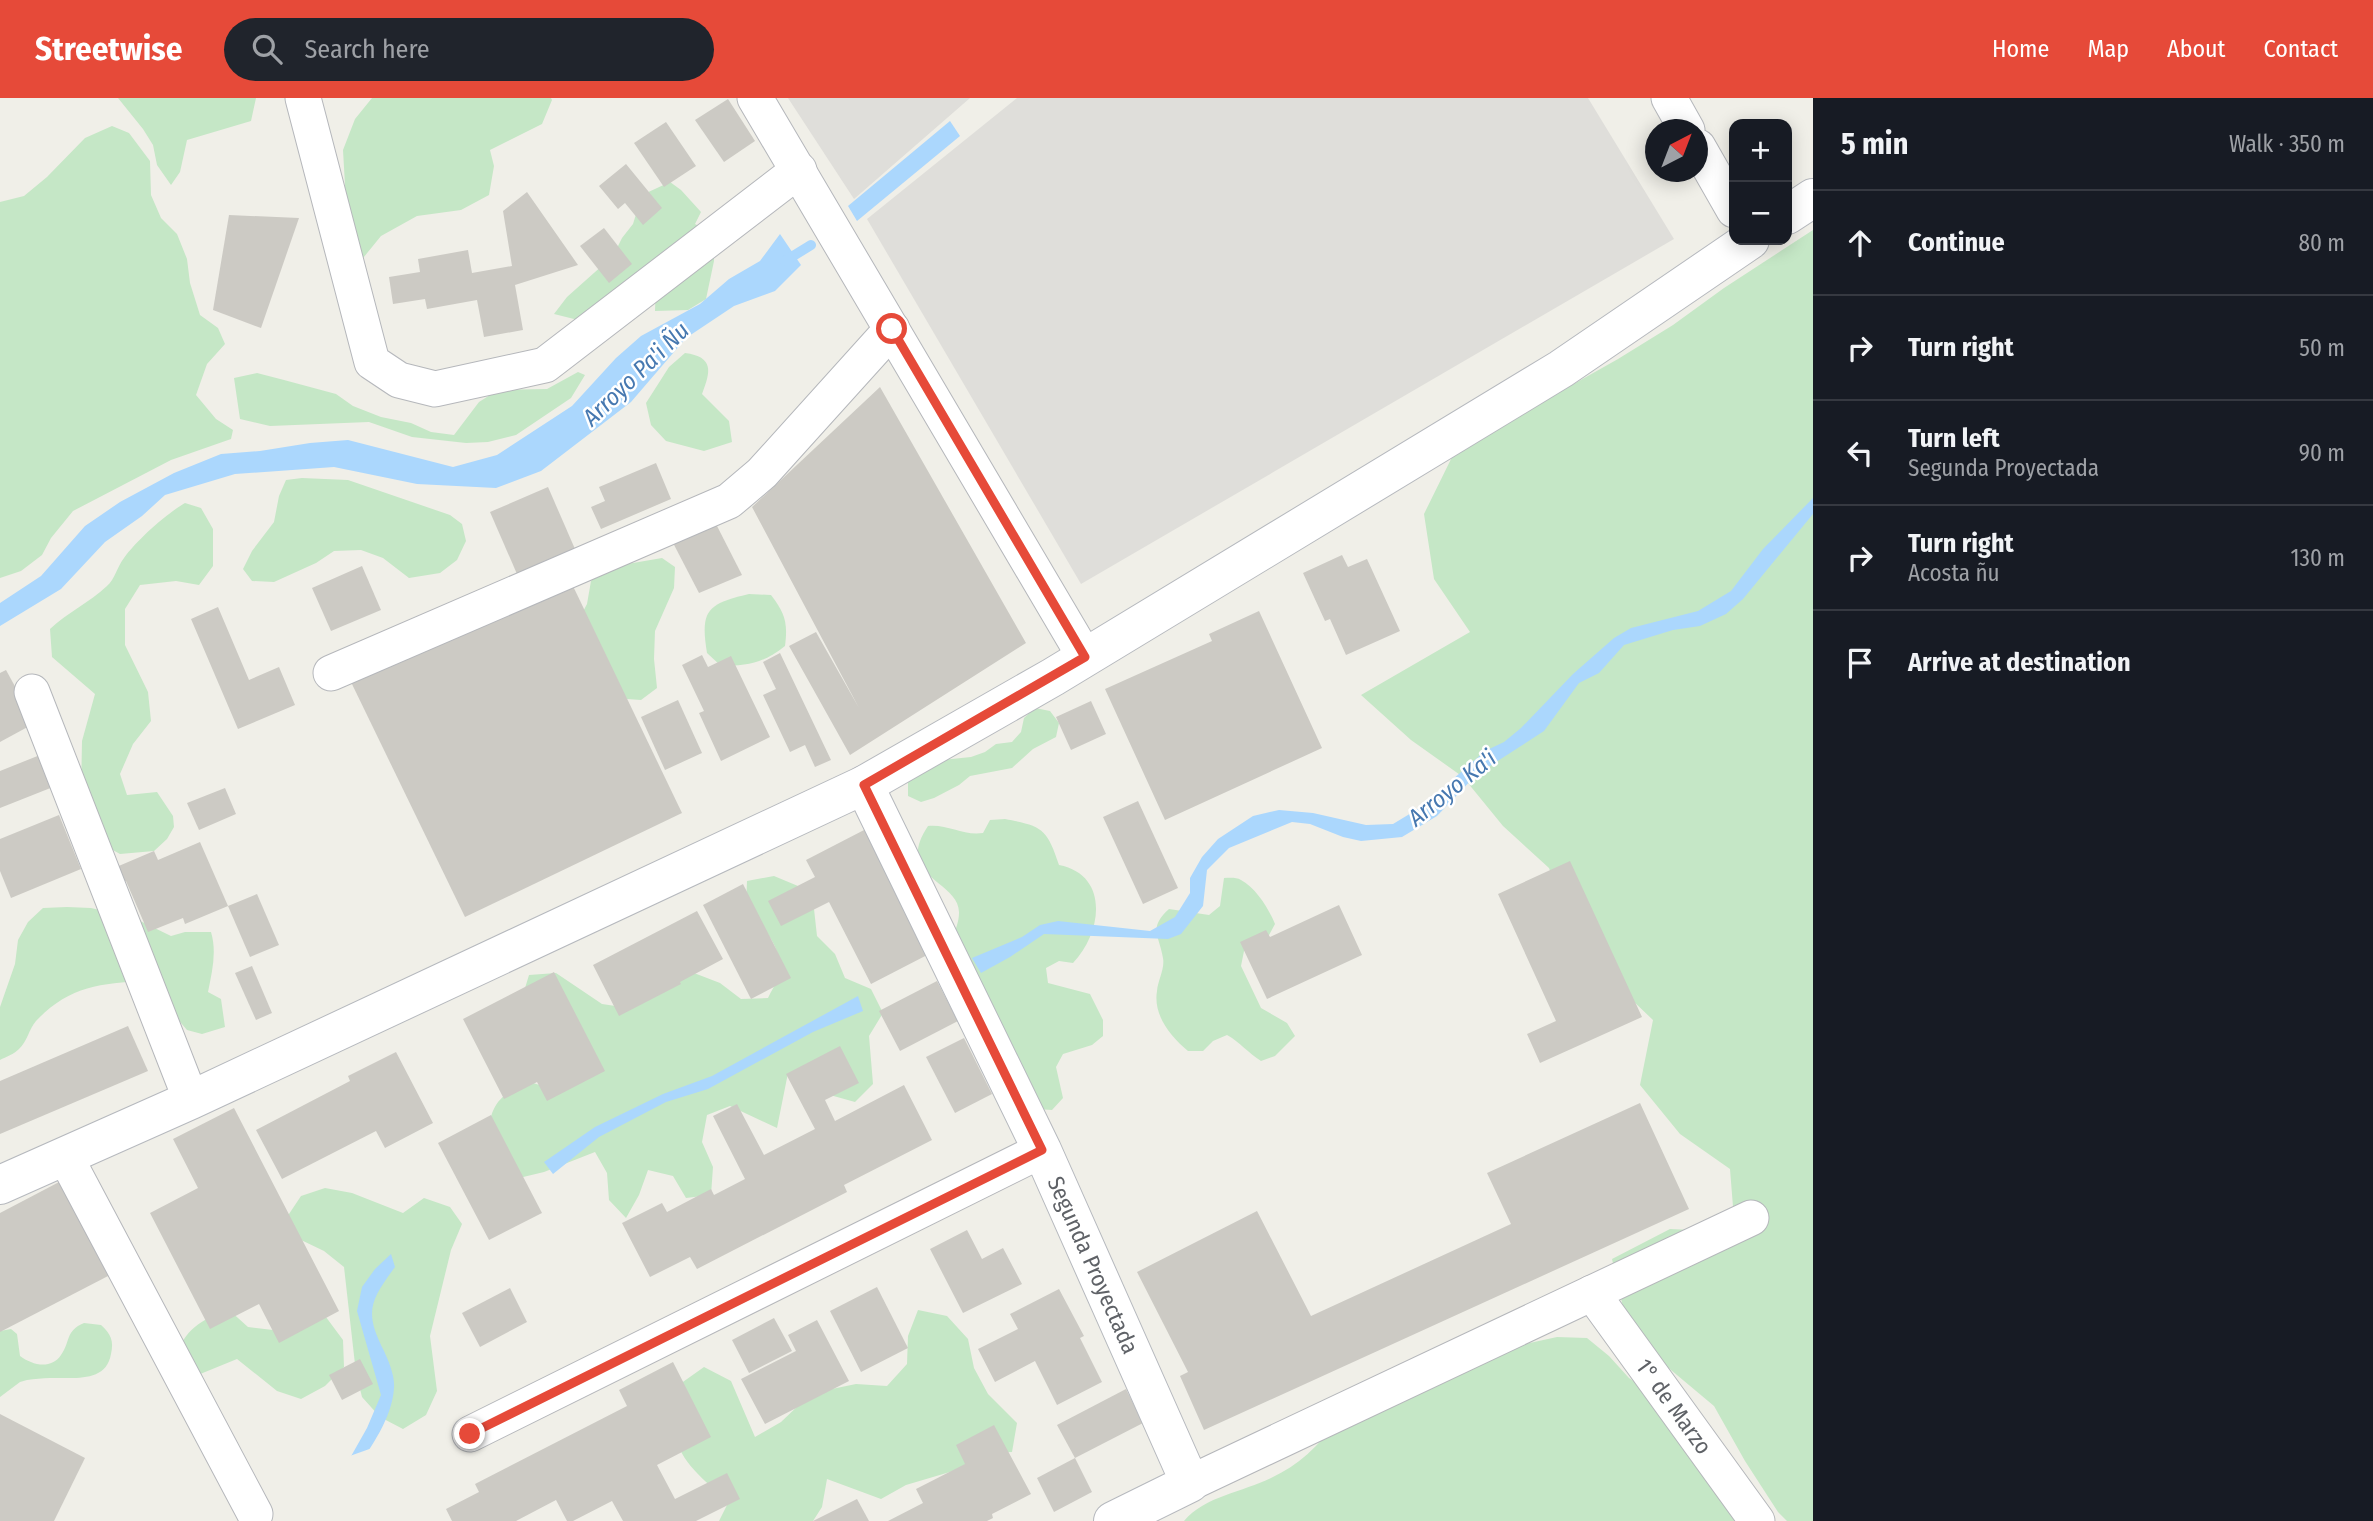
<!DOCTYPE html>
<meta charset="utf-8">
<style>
body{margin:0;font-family:"Fira Sans Condensed",sans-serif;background:#20242c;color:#f1f3f6}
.controls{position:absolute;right:21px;top:21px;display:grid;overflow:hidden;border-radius:14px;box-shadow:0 4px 18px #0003}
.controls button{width:63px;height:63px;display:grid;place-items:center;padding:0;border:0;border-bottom:2px solid #363941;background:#171b24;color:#f1f3f6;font:35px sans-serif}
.compass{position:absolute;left:1645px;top:21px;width:63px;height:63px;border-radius:50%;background:#171b24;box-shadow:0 4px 18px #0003;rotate:42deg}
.stop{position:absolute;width:21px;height:21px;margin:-16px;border:5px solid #e64a39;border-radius:50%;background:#fff}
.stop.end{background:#e64a39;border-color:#fff;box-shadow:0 2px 7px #0008}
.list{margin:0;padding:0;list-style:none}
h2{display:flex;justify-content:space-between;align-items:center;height:91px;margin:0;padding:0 28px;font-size:30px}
h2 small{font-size:23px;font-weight:400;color:#9ea1a6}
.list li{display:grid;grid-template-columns:46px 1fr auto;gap:21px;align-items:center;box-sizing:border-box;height:105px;padding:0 28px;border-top:2px solid #363941}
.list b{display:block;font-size:26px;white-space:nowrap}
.list p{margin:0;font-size:23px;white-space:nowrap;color:#9ea1a6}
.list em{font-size:23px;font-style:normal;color:#9ea1a6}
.icon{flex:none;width:38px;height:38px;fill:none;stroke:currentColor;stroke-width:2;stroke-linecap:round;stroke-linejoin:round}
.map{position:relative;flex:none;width:1813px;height:1423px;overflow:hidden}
header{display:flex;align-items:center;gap:42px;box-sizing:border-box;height:98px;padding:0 35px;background:#e64a39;color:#fff}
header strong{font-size:33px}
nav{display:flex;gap:38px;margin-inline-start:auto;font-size:24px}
.search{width:490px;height:63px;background:#20242c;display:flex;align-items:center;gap:18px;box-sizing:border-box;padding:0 24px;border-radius:38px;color:#9ea1a6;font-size:26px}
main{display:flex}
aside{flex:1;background:#171b24}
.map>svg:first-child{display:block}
.industrial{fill:#dfdeda}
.green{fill:#c5e7c6}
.water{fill:#abd7fd}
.pier{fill:#f0efe8}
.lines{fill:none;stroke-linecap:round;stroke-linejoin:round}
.stream{stroke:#abd7fd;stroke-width:10}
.building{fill:#cccac4}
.street-casing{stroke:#b5b7bb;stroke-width:37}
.secondary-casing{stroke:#b6b9be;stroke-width:40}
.street{stroke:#fff;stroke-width:35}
.secondary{stroke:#fff;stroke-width:38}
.route{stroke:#e64a39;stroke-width:9}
.labels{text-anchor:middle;stroke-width:5;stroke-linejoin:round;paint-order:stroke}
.street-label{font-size:23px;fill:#5f6267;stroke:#fff}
.water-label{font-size:24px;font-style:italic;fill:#4678b0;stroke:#fff}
</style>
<header>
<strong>Streetwise</strong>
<div class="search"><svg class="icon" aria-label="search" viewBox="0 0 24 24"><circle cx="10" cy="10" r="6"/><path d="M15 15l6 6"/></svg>Search here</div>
<nav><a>Home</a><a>Map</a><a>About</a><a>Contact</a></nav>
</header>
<main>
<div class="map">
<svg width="1813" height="1423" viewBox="0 0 1813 1423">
<rect width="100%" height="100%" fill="#f0efe8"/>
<g class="industrial">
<path d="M788,0h182l-116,101z"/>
<path d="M1017,0h571l86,141 -593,345 -214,-365z"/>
</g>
<g class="green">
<path d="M118,0h138l-5,23 -64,19 -7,32 -9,13 -14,-20 -4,-20 -10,-16z"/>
<path d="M372,0h179l1,2 -10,24 -52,26 4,16 -5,29 -28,15 -44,6 -36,20 -22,27 -17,-45 3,-33 -2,-35 12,-31z"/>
<path d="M112,28l17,7 21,28 1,34 10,23 16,16 10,25 3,24 10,32 18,13 7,16 -18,20 -11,31 20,24 17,11 -2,9 -60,21 -98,51 -22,27 -9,17 -21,16 -21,7v-376l24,-6 23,-19 38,-39z"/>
<path d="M670,84l11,8 20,22 -6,12 19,11v26l-8,38 -18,11 -33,1 1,-31 -74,41 -28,-7 13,-17 46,-41 9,-18 11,-14 9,-29z"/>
<path d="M1813,132v1291h-26l-9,-9 -33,-51 -31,-55 -49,-41 -39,-45 -14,-61 58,-30 65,3 -5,-63 -50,-35 -40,-49 13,-65 -44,-42 -39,-50 -21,-60 -46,-42 -40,-49 -52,-37 -50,-45 109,-63 -36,-53 -10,-65 29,-59 55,-34 110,-62 55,-34 51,-37z"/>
<path d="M685,255c29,4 26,18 17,41l27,27 3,21 -28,9 -38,-10 -15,-16 -5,-22 23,-36z"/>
<path d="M578,274l7,3 -14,23 -55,37 -28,7 -22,1 -54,-6 -43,-15 -99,4 -30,-7 -6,-41 23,-5 27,7 52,14 17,12 28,11 30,6 20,9 23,3 25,-33 19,-12 49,-1z"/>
<path d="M302,380l46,2 102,35 12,9 4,17 -9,19 -17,13 -31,5 -26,-20 -22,-8 -27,1 -18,12 -42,19 -22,-1 -9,-12 9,-18 22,-29 5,-26 7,-16z"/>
<path d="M185,405l16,5 12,21v37l-14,19 -23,-4 -36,4 -15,24v36l23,47 3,29 -18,23 -13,30 7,21 30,-3 16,24 1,11 -7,12 -13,12 -34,3 -20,-11 -19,-49 1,-53 13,-47 -43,-37 -2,-28c18,-17 39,-26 57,-43 8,-7 10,-19 17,-28 13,-18 42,-44 61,-55z"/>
<path d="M662,460l13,9 -1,21 -19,43 -1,28 3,29 -16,12 -14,-1 -49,-78 9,-17 4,-23 13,-13z"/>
<path d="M749,496l22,1c14,18 17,28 14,51 -21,17 -38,20 -64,20l-14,-13c-7,-43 0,-49 42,-59z"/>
<path d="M1035,610l15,3 9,12 -3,14 -23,12 -21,19 -42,8 -11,9 -25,13 -13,4 -13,-6v-14l9,-10 25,-12 29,-3 14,-5 11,-8 16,-2 9,-10 3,-14z"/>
<path d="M1005,721c37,7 42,9 54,46 51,10 43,68 14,98l-14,-2 -13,7 2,15 42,11 13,26v16l-11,9 -29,9 -7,13 7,31 -11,12 -15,-1 -85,-170c3,-8 7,-17 7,-26 1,-33 -66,-35 -31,-87 20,-2 35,10 55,7l7,-13z"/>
<path d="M774,778l24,10 16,23 3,27 18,18 10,24 26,11 12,24 -14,23 4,48 -18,18 -25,-7 -18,-17 -24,-5 -11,55 -47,-22 -23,9 -5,27 11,25 -2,28 -25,3 -13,-22 -25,-6 -9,25 -13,23 -17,-18 -2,-27 -12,-21 -51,20 -25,6 -33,-38c6,-36 10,-44 44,-58l25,8 -33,-92 7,-23 27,-2 46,31 27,4 65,-35 26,10 21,16 27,-1c3,-7 8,-14 11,-21 8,-22 -18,-55 -33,-71l1,-25z"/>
<path d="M1224,780c5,0 12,-1 17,2 15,8 28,29 34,44l-7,13 -24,14 -3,15 20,42 26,15 8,13 -20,20 -14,5c-13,-8 -21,-19 -34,-26l-14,6 -10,10h-15c-18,-15 -35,-36 -31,-60 1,-11 8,-22 6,-33 -4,-23 -15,-30 6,-49l40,6 11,-9z"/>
<path d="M67,809l24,1 43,10 37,18 14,-4h26c6,20 1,40 -3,60l13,7 4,28 -23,7 -15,-4 -42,-49c-45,2 -77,6 -109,40 -7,8 -9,21 -17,28 -5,5 -13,8 -19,11v-53l15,-43 3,-24 10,-18 15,-14z"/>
<path d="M325,1090l27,5 51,20 21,-15 26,9 12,17 -11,26 -21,86 7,55 -11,24 -23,14 -23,-12 -18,-20 -6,-24 -12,-106 -20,-16 -25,-12 -12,-22 14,-21z"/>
<path d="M228,1211l20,18 25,3 47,-21 23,31 1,27 -19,19 -24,13 -24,-8 -40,-32 -49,20 -14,-21c14,-31 23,-35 54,-49z"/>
<path d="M918,1212l29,6 21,23 6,29 14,26 29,29 -5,29 -28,1 -24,16 -54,16 -25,14 -54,-20 -5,28 -9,14h-94l9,-18c-16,-18 -47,-38 -51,-64 -3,-14 2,-40 3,-55l24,-17 27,14 24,56 26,-15 20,-19 26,-13 29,-6 31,2 20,-22 1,-28z"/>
<path d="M84,1225l17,2c10,9 13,16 10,29 -5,30 -40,23 -61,24 -8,0 -15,1 -23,2l-7,2 -20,15v-66l11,-2 6,5 3,22c12,9 31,14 41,-1 10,-14 4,-24 23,-32z"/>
<path d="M1557,1239l30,1 22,18 20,22 24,16 105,127h-574c21,-25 59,-29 87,-43 28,-13 47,-32 66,-56l157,-71z"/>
</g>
<g class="water">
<path d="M950,23l10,15 -103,85 -9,-15z"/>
<path d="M780,136l21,31 -26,26 -41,15 -48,32 -55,64 -90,69 -45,17 -79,-4 -83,-17 -99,7 -70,21 -23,21 -37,26 -44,47 -61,37v-23l41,-27 44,-50 35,-24 54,-29 47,-19 39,-3 50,-8 38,-3 105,27 44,-12 75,-49 44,-48 25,-22 59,-32 29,-25 31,-18z"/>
<path d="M1813,400v16l-70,85 -17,15 -26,12 -27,4 -49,15 -25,28 -20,10 -35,48 -68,44 -39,41 -35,21 -41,4 -18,-4 -33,-13 -18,-2 -63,26 -22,22 -4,36 -22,28 -13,5 -124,-5 -34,23 -29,16 -9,-15 50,-21 18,-12 18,-4 92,10 25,-14 15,-24v-15l12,-21 16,-18 35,-23 26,-6 34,3 53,12 27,-1 48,-29 11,-15 33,-29 19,-9 17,-14 52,-54 41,-36 17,-10 67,-17 33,-20 32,-42z"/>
<path d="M858,898l5,15 -50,21 -105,57 -42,13 -67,35 -46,37 -9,-12 51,-35 68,-33 49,-18z"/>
<path d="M391,1156l4,13c-25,34 -31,45 -11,84 5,11 11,25 10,37 -2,31 -23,58 -39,84l-14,2 26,-46 14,-33 -24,-84 5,-24 13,-18z"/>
</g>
<path class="pier" d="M375,1349l-18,27 -18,3 -1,-4 9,-16z"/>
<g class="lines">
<path class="stream" d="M785,163l26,-16"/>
</g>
<g class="building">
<path d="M728,1l27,42 -31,21 -29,-42z"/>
<path d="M666,24l30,44 -32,21 -30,-44z"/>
<path d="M626,66l36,44 -19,17 -18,-22 -7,6 -19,-23z"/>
<path d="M527,94l51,73 -63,20 8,45 -39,7 -7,-37 -50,9 -2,-10 -32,5 -4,-27 31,-5 -2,-13 50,-9 4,23 40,-7 -9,-55z"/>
<path d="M229,117l70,3 -38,110 -48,-18z"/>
<path d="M604,130l28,36 -23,19 -29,-37z"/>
<path d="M880,289l146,256 -176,112 -61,-109 27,-14 43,76 -107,-201z"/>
<path d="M656,365l15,36 -70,30 -10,-22 14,-6 -6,-14z"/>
<path d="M548,389l27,62 -58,25 -27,-62z"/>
<path d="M716,426l26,51 -43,18 -28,-54z"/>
<path d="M1342,457l6,12 19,-8 33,72 -54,24 -16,-36 -5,2 -22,-48z"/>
<path d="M362,468l19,44 -50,21 -19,-43z"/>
<path d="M572,486l110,229 -217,104 -115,-237z"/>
<path d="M218,509l31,73 30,-13 16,38 -57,24 -47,-110z"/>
<path d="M1259,513l63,137 -157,72 -60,-131 107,-48 -3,-7z"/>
<path d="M780,555l51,107 -16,7 -10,-22 -15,7 -27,-57 13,-6 -13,-27z"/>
<path d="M702,557l6,12 23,-11 39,81 -49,24 -22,-48 5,-2 -22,-46z"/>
<path d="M6,572l29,53 -35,19v-69z"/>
<path d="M678,602l24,53 -37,17 -24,-53z"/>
<path d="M1091,603l15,33 -35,16 -15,-33z"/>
<path d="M40,657l13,32 -53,21v-37z"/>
<path d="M225,690l11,26 -37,16 -12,-27z"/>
<path d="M1138,703l40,87 -35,16 -40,-87z"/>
<path d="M59,717l22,54 -70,29 -11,-27v-32z"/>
<path d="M866,731l65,124 -60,31 -42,-82 -48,24 -13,-25 47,-24 -9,-17z"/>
<path d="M200,744l28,64 -43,18 -2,-6 -35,14 -22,-51 -5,3 -7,-16 40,-17 4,9z"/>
<path d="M1570,763l72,156 -102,46 -13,-29 29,-13 -58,-127z"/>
<path d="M743,786l48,94 -40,21 -48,-94z"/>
<path d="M257,796l22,51 -29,12 -22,-51z"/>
<path d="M1339,807l23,50 -95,44 -27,-57 26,-12 4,7z"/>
<path d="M697,813l26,48 -43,23 1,2 -62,32 -26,-51z"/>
<path d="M252,868l20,47 -16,7 -21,-47z"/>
<path d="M554,874l51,99 -58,30 -10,-19 -33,17 -41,-80z"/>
<path d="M937,883l21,40 -58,30 -21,-40z"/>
<path d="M128,928l20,45 -148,63v-53z"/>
<path d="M964,940l28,56 -37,19 -29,-56z"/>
<path d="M840,948l19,37 -34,17 10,21 69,-36 28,55 -88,45 3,7 -150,77 -7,-12 -40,20 -28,-54 40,-20 5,9 44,-23 3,6 31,-16 -32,-63 24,-12 27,51 51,-26 -29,-55z"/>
<path d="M396,954l37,71 -48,25 -9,-17 -94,48 -26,-49 94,-49 -2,-5z"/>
<path d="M1640,1005l49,106 -485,221 -24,-54 8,-4 -51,-100 120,-61 54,105 200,-92 -24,-51z"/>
<path d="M234,1010l105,203 -60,32 -20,-39 -49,25 -60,-116 48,-25 -25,-49z"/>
<path d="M491,1017l51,98 -53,27 -51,-97z"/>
<path d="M61,1083l49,94 -110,57v-119z"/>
<path d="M967,1132l15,29 21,-11 19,36 -59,29 -33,-64z"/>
<path d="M877,1189l31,61 -47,24 -31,-61z"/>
<path d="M510,1190l17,34 -47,25 -18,-34z"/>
<path d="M1059,1191l25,47 -4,2 22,44 -45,23 -22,-44 -40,21 -17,-33 40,-20 -8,-15z"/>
<path d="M774,1220l18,33 -43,22 -17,-33z"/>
<path d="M817,1222l32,61 -84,43 -24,-45 55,-28 -8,-16z"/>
<path d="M360,1261l13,25 -31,16 -13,-25z"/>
<path d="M673,1264l38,75 -54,28 18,34 52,-26 13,26 -44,22h-73l-11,-20 -39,20h-6l-11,-21 -40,21h-64l-6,-12 33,-17 -4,-8 152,-78 -8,-16z"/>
<path d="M1126,1291l17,34 -68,35 -18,-33z"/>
<path d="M0,1316l85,44 -31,63h-54z"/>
<path d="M994,1327l37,69 -39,20 1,4 -6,3h-99l35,-18 -7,-14 49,-25 -9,-19z"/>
<path d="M1075,1360l17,34 -38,20 -17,-34z"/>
<path d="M857,1401l12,22h-56z"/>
</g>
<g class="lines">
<g class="street-casing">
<g id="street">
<path d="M303,0l69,264 27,18 36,9 110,-24 254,-195"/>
<path d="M755,0l330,559"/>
<path d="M1669,0l18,32"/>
<path d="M1698,49l36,63"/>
<path d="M331,575l398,-172 33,-28 130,-144"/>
<path d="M32,594l159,408"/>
<path d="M65,1058l190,358"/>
<path id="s1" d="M1592,1195l165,228"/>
<path d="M470,1336l572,-284"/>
<path d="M1190,1385l561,-265"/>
</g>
</g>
<g class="secondary-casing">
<g id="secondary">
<path d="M1787,117l26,-17"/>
<path id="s2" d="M864,687l178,365 148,333 -77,38"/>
<path d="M0,1087l191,-85 673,-315 189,-108 508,-308 189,-129"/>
</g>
</g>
<use href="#street" class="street"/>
<use href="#secondary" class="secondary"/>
</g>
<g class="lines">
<path class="route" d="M470,1336l572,-284 -178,-365 221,-128 -193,-328"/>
</g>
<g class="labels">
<g class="street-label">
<text dy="8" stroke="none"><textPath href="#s2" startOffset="532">Segunda Proyectada</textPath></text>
<text dy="8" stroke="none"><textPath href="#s1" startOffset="140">1° de Marzo</textPath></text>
</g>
<g class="water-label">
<text transform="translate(636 276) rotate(-44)" y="8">Arroyo Pa'i Ñu</text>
<text transform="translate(1452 690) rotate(-39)" y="8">Arroyo Ka'i</text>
</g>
</g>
</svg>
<div class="controls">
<button>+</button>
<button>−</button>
</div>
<svg class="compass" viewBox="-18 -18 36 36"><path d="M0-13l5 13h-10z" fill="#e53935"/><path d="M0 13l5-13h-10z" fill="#9ea1a6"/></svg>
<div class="stop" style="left:892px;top:231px"></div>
<div class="stop end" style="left:470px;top:1336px"></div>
</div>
<aside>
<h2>5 min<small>Walk · 350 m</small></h2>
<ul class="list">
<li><svg class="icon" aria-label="ahead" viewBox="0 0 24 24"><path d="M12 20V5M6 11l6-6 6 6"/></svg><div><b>Continue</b></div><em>80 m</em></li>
<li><svg class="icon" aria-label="right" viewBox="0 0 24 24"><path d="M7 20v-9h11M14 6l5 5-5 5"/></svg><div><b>Turn right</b></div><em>50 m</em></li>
<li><svg class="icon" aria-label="left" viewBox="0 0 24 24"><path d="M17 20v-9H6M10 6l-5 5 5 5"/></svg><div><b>Turn left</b><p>Segunda Proyectada</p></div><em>90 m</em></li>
<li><svg class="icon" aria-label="right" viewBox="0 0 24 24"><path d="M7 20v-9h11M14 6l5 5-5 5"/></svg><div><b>Turn right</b><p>Acosta ñu</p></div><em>130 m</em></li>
<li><svg class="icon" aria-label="arrive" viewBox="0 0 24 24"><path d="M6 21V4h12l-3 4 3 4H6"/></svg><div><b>Arrive at destination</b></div></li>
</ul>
</aside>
</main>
